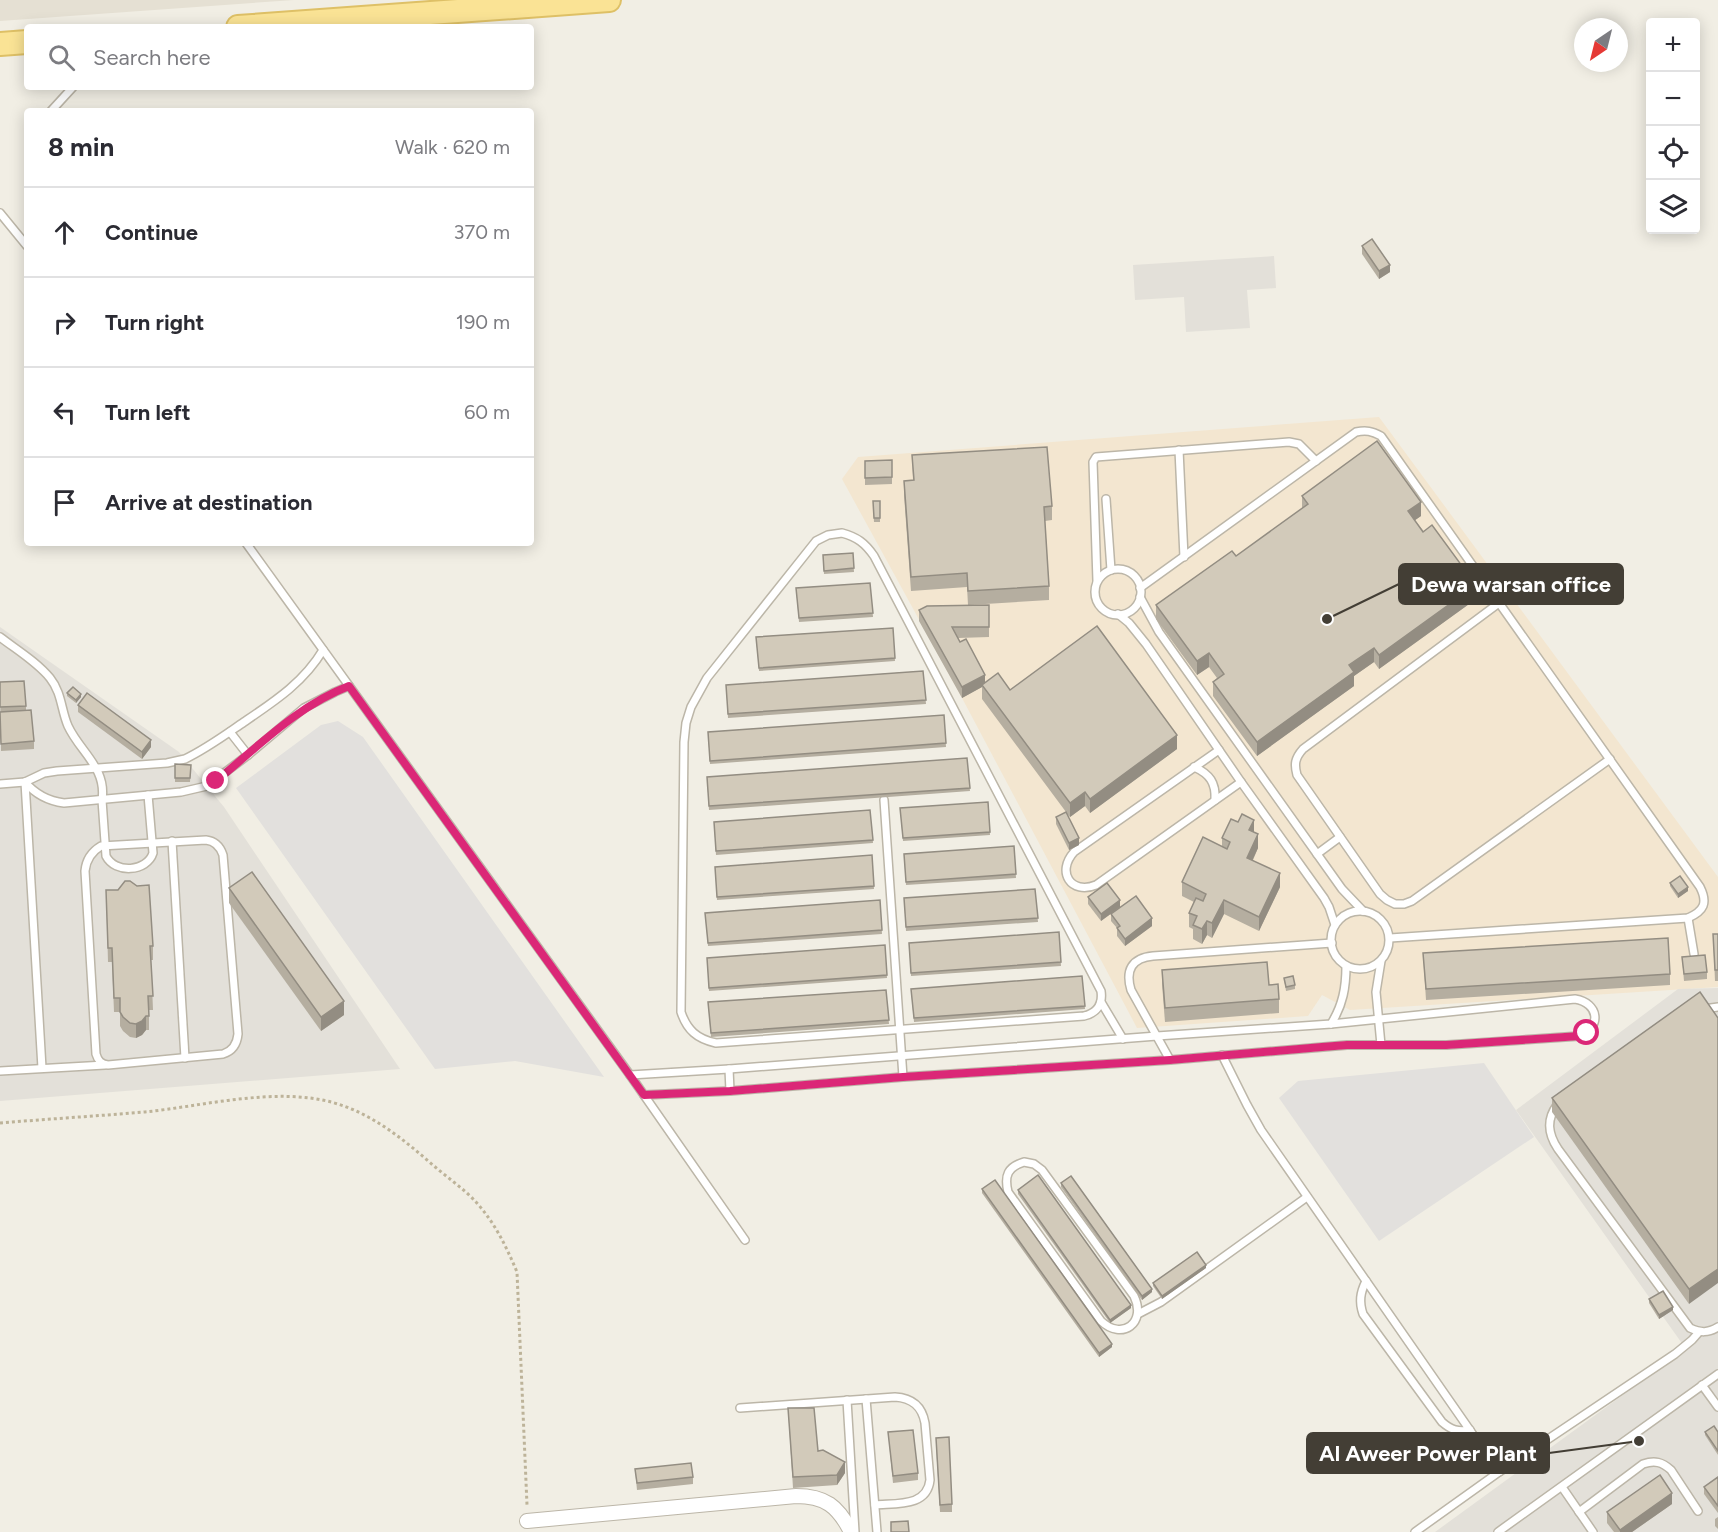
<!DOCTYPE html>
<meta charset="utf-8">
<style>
body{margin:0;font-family:Figtree,sans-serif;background:#f2f2f3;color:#2b2b33}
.controls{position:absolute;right:18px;top:18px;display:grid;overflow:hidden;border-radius:6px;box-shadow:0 3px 15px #0003}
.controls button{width:54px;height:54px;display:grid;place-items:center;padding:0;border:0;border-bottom:2px solid #e1e1e2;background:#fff;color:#2b2b33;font:30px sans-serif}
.compass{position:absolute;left:1574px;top:18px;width:54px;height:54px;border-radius:50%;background:#fff;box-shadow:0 3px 15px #0003;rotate:215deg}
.stop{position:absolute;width:18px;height:18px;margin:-14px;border:4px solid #db2777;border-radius:50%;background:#fff}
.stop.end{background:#db2777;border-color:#fff;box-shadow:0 2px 6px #0008}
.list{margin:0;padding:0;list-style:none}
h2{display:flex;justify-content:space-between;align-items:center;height:78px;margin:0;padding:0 24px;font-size:26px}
h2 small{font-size:20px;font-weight:400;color:#7c7c81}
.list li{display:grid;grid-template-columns:39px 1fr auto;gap:18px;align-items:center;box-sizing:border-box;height:90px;padding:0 24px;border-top:2px solid #e1e1e2}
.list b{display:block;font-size:22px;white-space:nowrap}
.list em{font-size:20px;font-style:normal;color:#7c7c81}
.icon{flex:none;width:33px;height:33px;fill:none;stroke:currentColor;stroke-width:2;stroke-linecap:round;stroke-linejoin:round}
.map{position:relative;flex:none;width:1718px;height:1532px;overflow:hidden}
.search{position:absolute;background:#fff;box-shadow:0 3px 15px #0003;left:24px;top:24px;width:510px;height:66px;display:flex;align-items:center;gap:15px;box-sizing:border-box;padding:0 21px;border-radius:6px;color:#7c7c81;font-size:22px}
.panel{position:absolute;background:#fff;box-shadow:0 3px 15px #0003;left:24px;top:108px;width:510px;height:438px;border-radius:6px}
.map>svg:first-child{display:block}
.residential{fill:#e5e0d3}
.commercial{fill:#f3e6d0}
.industrial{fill:#e3e0d9}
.parking{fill:#e2e0dd}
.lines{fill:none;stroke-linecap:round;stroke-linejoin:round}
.service-casing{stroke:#bcb6a8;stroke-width:10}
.minor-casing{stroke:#bcb6a8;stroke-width:16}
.primary-casing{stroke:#dec066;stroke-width:26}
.path{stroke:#bdb399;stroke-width:3;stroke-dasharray:3 3;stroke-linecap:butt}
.service{stroke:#fff;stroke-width:7}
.minor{stroke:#fff;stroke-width:14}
.primary{stroke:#fae395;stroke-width:22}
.wall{fill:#b5aea0}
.shaded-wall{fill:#938d82}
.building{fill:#d2caba;stroke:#938d82;stroke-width:1.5}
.route{stroke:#db2777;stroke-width:8}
.leader{fill:none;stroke:#433e35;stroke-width:2}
.callout-dot{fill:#433e35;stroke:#fff;stroke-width:2}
.callout{fill:#433e35;stroke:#433e35;stroke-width:2}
.callout-label{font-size:22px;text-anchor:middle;font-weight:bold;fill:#fff}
</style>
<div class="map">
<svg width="1718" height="1532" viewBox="0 0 1718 1532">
<rect width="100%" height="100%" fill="#f1eee4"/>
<path class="residential" d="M0,0h294l-294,21z"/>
<path class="commercial" d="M1379,417l339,460v110l-368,23 -28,-15 -14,21 -171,12 -175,-330 -120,-219 16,-22z"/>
<g class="industrial">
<path d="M1274,256l2,32 -29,2 3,38 -64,4 -2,-35 -49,3 -2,-35z"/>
<path d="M0,627l179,125 45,55 176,262 -400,32z"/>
<path d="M1718,988v544h-283l251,-183 -170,-239 162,-121z"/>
</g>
<g class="parking">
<path d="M338,721l25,16 241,340 -89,-16 -80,8 -199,-281 85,-63z"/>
<path d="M1484,1063l50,74 -155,104 -100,-143 19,-17z"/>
</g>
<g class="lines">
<g class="service-casing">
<g id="service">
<path d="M51,111l22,-24"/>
<path d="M0,213l27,33"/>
<path d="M1179,450l5,107"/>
<path d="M1106,499l5,71"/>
<path d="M842,533c15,4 23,10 32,23l227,435c2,13 -4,22 -17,25l-368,27c-19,-4 -29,-13 -35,-31l3,-270 2,-19 5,-16 16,-29 109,-137 12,-6z"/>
<path d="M246,543l384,532 115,165"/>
<circle cx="1118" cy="592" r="23"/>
<path d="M1097,581l-4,-119 3,-5 193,-15 10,2 17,17"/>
<path d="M1140,588l216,-156c10,-2 16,-1 25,4l319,451c8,16 4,24 -12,31l-298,20"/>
<path d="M1140,597l19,35 183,257 21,22"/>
<path d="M1499,603l-196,146c-8,9 -9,15 -6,26l83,119 7,6 8,4h9l8,-3 198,-142"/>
<path d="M1118,614l11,9 17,21 95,138 83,116 5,9 6,18"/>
<path d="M0,637c17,13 37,25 50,41 12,15 11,32 18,48 12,26 39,42 34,74l4,56c9,18 41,16 47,-3l-5,-58"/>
<path d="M230,732l18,23"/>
<path d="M1219,750l-145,102c-18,20 -3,43 22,33l145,-103"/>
<path d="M1194,767c16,7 22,16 21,33"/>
<path d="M25,782c11,13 23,19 39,21l117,-11 26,-6 41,-31 56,-47 31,-16 14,-6"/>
<path d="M25,782l17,286"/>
<path d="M0,784l25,-2 19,-9 13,-2 110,-8 18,-4c21,-10 40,-24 59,-37 31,-21 60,-40 79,-72"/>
<path d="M884,800l19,277"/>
<path d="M206,840c9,1 14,6 17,15l15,179c-1,10 -5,17 -15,20l-115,11c-7,-1 -10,-4 -12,-11l-11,-183c1,-11 6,-19 16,-25z"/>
<path d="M172,841l13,217"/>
<path d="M1317,854l23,-17"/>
<circle cx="1360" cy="940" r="29"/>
<path d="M1688,918l6,36"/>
<path d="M1381,961l-5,31 5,53"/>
<path d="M1101,1002l22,37"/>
<path d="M1704,1009l14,-2"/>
<path d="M1331,1024c12,-19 15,-37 15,-58"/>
<path d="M1222,1055l25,50 14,25 238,342"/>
<path d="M1170,1060l-39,-70c-6,-20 1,-32 22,-34l179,-13"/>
<path d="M729,1069l1,22"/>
<path d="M0,1071l105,-6"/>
<path d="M630,1075l99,-6 428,-33 174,-12 244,-25c24,4 27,28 5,37l-133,9h-100l-177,15 -267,17 -173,14 -86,4"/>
<path d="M1557,1105c-11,15 -9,29 1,44l132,179c11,5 18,5 28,-1"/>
<path d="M1024,1162l10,2 8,6 92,126c13,27 -12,45 -33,25l-93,-129c-4,-17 0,-25 16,-30z"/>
<path d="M1366,1281c-6,12 -7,21 -3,33l79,108c9,8 16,10 28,8"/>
<path d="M1138,1314l23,-12 146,-105"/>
<path d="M1702,1385l16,22"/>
<path d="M866,1399l11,133"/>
<path d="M847,1400l8,132"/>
<path d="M740,1408l155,-11c17,1 27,9 30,26l5,57c-3,27 -33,23 -55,25"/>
<path d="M1562,1487l31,45"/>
<path d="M1579,1512l64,-48c12,-4 19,-2 28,6l27,41"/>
<path d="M1415,1532l84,-60 176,-118 17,-14 7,-8"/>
<path d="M1498,1532l220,-158"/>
</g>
</g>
<g class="minor-casing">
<path id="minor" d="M527,1521l269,-25c29,0 42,10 55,36"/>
</g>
<g class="primary-casing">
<g id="primary">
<path d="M238,27l371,-27"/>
<path d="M0,44l27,-2"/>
</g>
</g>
<path class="path" d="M0,1123c48,-4 97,-7 145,-11 58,-6 129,-25 186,-10 41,11 72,37 103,64 14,12 30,23 42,36 19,21 30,44 41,70l10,233"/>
<use href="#service" class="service"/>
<use href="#minor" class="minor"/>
<use href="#primary" class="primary"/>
</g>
<g class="wall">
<path d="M1362,246l28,26 -11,7 -17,-25z"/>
<path d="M912,455l140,51v14l-7,1 4,65v14l-80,5h20v32l-31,1 27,45 25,7 167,59 -87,64 -5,-7 -15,11 -3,-3 12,31 -10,5 -13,-26v-7l10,-5 -84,-113v-12l-20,11 -43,-77v-11l49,-5 -1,-18 -56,4 -7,-96v-14l9,-1z"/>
<path d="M892,460v24l-27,1v-24z"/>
<path d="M1302,496l119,20 -6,4 61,79 -97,70 -5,-7 -20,14v10l-97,70 -44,-60v-14l4,-4 -8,-11 -12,8 -41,-56v-14l80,-49 66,-47z"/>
<path d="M873,501h7v21h-6z"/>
<path d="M853,553l1,19 -30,2 -1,-19z"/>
<path d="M870,583l3,34 -74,5 -3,-34z"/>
<path d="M893,628l2,33 -136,10 -3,-34z"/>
<path d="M923,671l3,33 -198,14 -2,-33z"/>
<path d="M0,682l26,24v4l8,31v8l-33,2z"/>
<path d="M67,693l14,4 -5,6 -9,-7z"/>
<path d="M78,705l73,42 -9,12 -64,-47z"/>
<path d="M944,715l2,32 -236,17 -2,-32z"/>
<path d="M967,758l3,33 -261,19 -2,-33z"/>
<path d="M175,764l16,1 -1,17h-15z"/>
<path d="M988,802l2,33 -87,6 -3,-33z"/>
<path d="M870,810l3,33 -157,12 -2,-33z"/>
<path d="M1254,832l4,16 -5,12 27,27 -21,44 -35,-17 -12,24 -5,-3 -5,9 -9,-5v-10l-4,-2v-14l5,-11 -12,-6v-14l40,-36v-8z"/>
<path d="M1014,846l2,32 -110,7 -2,-31z"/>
<path d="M872,855l2,34 -157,11 -2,-33z"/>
<path d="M1670,883l18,8 -10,7 -8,-12z"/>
<path d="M229,888l115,127 -23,16 -92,-128z"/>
<path d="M1035,889l3,33 -132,9 -2,-33z"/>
<path d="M106,890l47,56v14h-2l2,50h-4v20h-3l-4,5 -6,3 -6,-1 -7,-6 -3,-5v-14h-6l-2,-50h-4z"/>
<path d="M1088,897l32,10 -19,14 -13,-17z"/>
<path d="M880,900l2,34 -174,12 -3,-33z"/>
<path d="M1111,914l41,12 -27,20 -8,-10v-8l-6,-7z"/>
<path d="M1059,932l2,34 -150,10 -2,-33z"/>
<path d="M1713,934h5v47h-3z"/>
<path d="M885,945l2,33 -178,13 -2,-33z"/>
<path d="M1423,953l247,21v11l-244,15z"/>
<path d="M1682,957l25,15v7l-23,2z"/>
<path d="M1162,970l107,15 10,14v14l-114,9 -3,-38z"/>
<path d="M1082,976l3,33 -171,13 -3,-33z"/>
<path d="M1284,978l11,7v4l-9,2z"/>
<path d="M886,990l3,34 -178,13 -3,-35z"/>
<path d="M1700,992l-11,312 -137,-192v-14z"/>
<path d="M1061,1183l91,109 -10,8 -81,-113z"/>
<path d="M982,1189l130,158 -13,10 -117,-164z"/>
<path d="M1018,1190l113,118 -21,15 -92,-129z"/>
<path d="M1206,1268l-44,31 -9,-13v-3z"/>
<path d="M1649,1299l24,11 -14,9 -10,-16z"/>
<path d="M788,1408l30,43 27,22 -8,12 -44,3z"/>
<path d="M888,1432l30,41v7l-25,3z"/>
<path d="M1705,1432h13v23l-13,-20z"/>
<path d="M936,1445l16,59v8h-12z"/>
<path d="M635,1469l58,8v7l-56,6z"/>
<path d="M1718,1477v36l-14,-19v-7z"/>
<path d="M1672,1504l-40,28h-18l-7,-9v-11z"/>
<path d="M1718,1517v12l-3,-3v-7z"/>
</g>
<g class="shaded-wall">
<path d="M1390,265v7l-11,7v-8z"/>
<path d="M1421,502v14l-13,9v-14z"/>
<path d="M1476,585v14l-97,70v-14z"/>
<path d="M1374,648v14l-20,14v10l-97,70v-14l92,-77z"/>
<path d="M1209,653v14l-12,8v-14z"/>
<path d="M985,675v10h-3v2l-20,11v-11z"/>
<path d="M81,694v3l-5,6v-3z"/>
<path d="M1177,735v14l-87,64v-14z"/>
<path d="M151,740v7l-9,12v-7z"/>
<path d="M1085,792v14l-15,11v-14z"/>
<path d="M1254,820v14l-5,-4z"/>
<path d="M1258,834v14l-11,24v-14z"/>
<path d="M1079,838v7l-10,5v-7z"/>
<path d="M1280,873v14l-21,44v-14z"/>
<path d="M1688,887v4l-10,7v-4z"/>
<path d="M1120,900v7l-19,14v-7z"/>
<path d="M1224,900v14l-12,24v-15z"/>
<path d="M1152,918v8l-27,20v-7z"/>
<path d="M1207,921v14l-5,9v-15z"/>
<path d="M344,1001v14l-23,16v-14z"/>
<path d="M146,1016v14l-4,5 -6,3v-14z"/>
<path d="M1206,1265v3l-44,31v-3z"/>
<path d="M1718,1269v14l-29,21v-15z"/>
<path d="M1152,1289v3l-10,8v-4z"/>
<path d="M1131,1305v3l-21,15v-3z"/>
<path d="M1673,1307v3l-14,9v-4z"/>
<path d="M1112,1344v3l-13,10v-4z"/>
<path d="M845,1462v11l-8,12v-10z"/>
<path d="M1672,1493v11l-40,28h-12v-2z"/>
</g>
<g class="building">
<path d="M1372,239l18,26 -11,6 -17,-25z"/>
<path d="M1377,441l44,61 -13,9 15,21 9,-7 44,60 -97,70 -5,-7 -25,17 5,7 -97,70 -44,-60 11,-8 -15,-21 -12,8 -41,-56 76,-54 4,5 72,-52 -6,-8z"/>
<path d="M1047,447l5,59 -8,1 5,79 -81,5 -1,-18 -56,4 -7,-96 10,-1 -2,-25z"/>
<path d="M892,460v17l-27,1v-17z"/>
<path d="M873,501h7v17h-6z"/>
<path d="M853,553l1,15 -30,3 -1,-16z"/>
<path d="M870,583l3,30 -74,5 -3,-30z"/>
<path d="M989,605v22h-37l8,15 6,-3 19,36 -23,12 -43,-77 8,-4z"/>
<path d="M1097,626l80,109 -87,64 -5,-7 -15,11 -88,-118 16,-12 12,17z"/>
<path d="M893,628l2,30 -136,10 -3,-31z"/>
<path d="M923,671l3,29 -198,14 -2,-29z"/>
<path d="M24,681l2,25 -26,1v-25z"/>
<path d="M73,687l8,7 -5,6 -9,-7z"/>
<path d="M87,693l64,47 -9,12 -64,-47z"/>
<path d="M31,710l3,31 -33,3 -1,-32z"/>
<path d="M944,715l2,28 -236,18 -2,-29z"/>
<path d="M967,758l3,30 -261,18 -2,-29z"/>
<path d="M175,764l16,1 -1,13h-15z"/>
<path d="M988,802l2,30 -87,6 -3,-30z"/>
<path d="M870,810l3,30 -157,11 -2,-29z"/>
<path d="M1066,812l13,26 -10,5 -13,-26z"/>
<path d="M1242,814l12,6 -5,10 9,4 -11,24 33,15 -21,44 -35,-17 -12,23 -5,-2 -5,8 -9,-4 4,-9 -8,-3 7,-15 7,3 3,-7 -24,-12 21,-45 24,12 3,-7 -8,-4 9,-19 7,3z"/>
<path d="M1014,846l2,28 -110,8 -2,-28z"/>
<path d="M872,855l2,31 -157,11 -2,-30z"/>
<path d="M252,872l92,129 -23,16 -92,-129z"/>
<path d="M1680,876l8,11 -10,7 -8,-11z"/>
<path d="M125,881h5l7,5 12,-1 4,61h-3l3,50h-5l1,20h-3l-4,5 -6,3 -6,-1 -7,-6 -3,-5v-14h-6l-2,-50h-4l-2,-58h12z"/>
<path d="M1107,883l13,17 -19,14 -13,-17z"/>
<path d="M1035,889l3,29 -132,9 -2,-29z"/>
<path d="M1136,896l16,22 -27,21 -8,-11 3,-2 -9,-12z"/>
<path d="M880,900l2,30 -174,13 -3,-30z"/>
<path d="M1059,932l2,30 -150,11 -2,-30z"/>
<path d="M1713,934h5v36h-3z"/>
<path d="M1668,938l2,36 -244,15 -3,-36z"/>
<path d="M885,945l2,30 -178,13 -2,-30z"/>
<path d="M1705,955l2,17 -23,2 -2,-17z"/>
<path d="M1267,962l2,23 9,-1 1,15 -114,9 -3,-38z"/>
<path d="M1082,976l3,30 -171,12 -3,-29z"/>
<path d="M1293,976l2,9 -9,2 -2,-9z"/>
<path d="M886,990l3,30 -178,13 -3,-31z"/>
<path d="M1700,992l18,26v251l-29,20 -137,-191z"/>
<path d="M1038,1175l93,130 -21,15 -92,-130z"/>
<path d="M1071,1176l81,113 -10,7 -81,-113z"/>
<path d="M995,1180l117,164 -13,9 -117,-164z"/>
<path d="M1197,1252l9,13 -44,31 -9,-13z"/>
<path d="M1663,1291l10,16 -14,8 -10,-16z"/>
<path d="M788,1408h26l4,43 5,-1 22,12 -8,13 -44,2z"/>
<path d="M1714,1426l4,6v19l-13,-19z"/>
<path d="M913,1430l5,43 -25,3 -5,-44z"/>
<path d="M949,1437l3,67 -12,1 -4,-67z"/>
<path d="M691,1463l2,14 -56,6 -2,-14z"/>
<path d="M1660,1475l12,18 -52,37 -13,-18z"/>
<path d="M1718,1477v29l-14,-19z"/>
<path d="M908,1521l1,11h-18v-10z"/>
</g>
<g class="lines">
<path class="route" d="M216,781c42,-34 81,-75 133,-95l295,409 86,-4 173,-14 267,-17 152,-13 25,-2h99l134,-9 7,-3"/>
</g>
<path class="leader" d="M1327 619L1399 584M1639 1441L1549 1453"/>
<g class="callout-dot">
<circle cx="1327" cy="619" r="6"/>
<circle cx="1639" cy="1441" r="6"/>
</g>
<g class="callout">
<rect x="1399" y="564" width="224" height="40" rx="6"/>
<rect x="1307" y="1433" width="242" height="40" rx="6"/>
</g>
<g class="callout-label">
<text x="1511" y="592">Dewa warsan office</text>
<text x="1428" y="1461">Al Aweer Power Plant</text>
</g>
</svg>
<div class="controls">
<button>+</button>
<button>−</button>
<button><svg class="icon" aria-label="locate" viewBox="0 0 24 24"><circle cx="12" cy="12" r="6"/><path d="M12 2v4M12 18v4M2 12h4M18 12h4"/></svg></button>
<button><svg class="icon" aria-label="layers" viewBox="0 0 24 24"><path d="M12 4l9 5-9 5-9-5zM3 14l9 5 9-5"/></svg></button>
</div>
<svg class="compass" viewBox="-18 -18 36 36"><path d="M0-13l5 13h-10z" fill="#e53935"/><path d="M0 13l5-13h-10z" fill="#7c7c81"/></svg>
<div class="stop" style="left:1587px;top:1033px"></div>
<div class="stop end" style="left:216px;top:781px"></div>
<div class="search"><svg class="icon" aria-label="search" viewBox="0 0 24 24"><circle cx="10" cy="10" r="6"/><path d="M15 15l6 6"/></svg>Search here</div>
<section class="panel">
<h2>8 min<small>Walk · 620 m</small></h2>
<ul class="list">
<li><svg class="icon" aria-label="ahead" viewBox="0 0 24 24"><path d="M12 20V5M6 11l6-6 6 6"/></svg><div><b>Continue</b></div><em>370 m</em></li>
<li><svg class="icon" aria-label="right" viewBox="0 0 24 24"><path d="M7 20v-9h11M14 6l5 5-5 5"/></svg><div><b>Turn right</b></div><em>190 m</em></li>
<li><svg class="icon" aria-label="left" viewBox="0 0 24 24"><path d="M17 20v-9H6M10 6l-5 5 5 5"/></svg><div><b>Turn left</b></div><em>60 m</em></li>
<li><svg class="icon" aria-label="arrive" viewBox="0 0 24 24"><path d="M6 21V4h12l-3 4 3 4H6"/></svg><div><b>Arrive at destination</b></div></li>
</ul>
</section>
</div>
